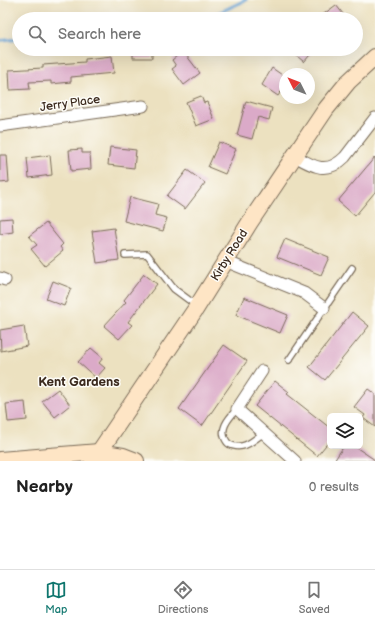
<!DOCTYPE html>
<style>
body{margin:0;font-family:"Balsamiq Sans",sans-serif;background:#f6f6f6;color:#222}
.controls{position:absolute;right:12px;bottom:12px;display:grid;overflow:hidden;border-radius:6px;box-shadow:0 4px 16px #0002}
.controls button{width:36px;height:36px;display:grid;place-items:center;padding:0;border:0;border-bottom:1px solid #e0e0e0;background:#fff;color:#222;font:20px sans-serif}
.compass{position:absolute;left:279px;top:68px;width:36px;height:36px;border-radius:50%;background:#fff;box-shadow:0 4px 16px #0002;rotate:312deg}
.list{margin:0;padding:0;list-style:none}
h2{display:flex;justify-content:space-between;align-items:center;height:52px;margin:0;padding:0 16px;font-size:17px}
h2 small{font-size:13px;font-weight:400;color:#767676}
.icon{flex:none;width:22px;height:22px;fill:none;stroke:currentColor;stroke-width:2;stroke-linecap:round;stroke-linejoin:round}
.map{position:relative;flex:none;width:375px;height:461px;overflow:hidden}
.search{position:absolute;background:#fff;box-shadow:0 4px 16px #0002;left:12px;right:12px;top:12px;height:44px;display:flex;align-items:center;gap:10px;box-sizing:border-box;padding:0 14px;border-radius:22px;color:#767676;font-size:15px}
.sheet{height:108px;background:#fff}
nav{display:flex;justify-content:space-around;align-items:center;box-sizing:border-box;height:56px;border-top:1px solid #e0e0e0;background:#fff;font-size:11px;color:#767676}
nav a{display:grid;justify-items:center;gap:2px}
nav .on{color:#0f766e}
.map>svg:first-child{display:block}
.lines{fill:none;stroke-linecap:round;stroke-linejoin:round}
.stream{stroke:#62a0d3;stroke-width:3.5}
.building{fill:#dbaac8}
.service-casing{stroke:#796a57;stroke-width:8}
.minor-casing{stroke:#796a57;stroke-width:13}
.secondary-casing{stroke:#796a57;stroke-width:18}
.service{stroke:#fff;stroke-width:5.5}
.minor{stroke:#fff;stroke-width:11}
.secondary{stroke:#fee5c5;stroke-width:16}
.labels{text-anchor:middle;stroke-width:3;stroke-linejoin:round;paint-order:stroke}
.street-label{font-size:12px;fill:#3b2a1e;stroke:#fdfcf7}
.neighbourhood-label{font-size:13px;font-weight:bold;fill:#3b2a1e;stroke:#fdfcf7}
</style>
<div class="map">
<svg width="375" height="461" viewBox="0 0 375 461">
<rect width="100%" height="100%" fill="#fdfcf7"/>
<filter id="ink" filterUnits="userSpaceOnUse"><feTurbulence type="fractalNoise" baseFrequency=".025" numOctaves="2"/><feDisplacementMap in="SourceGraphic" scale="8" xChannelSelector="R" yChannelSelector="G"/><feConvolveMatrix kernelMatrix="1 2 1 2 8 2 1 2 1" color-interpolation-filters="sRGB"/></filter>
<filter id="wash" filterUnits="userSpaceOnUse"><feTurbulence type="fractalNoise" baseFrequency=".012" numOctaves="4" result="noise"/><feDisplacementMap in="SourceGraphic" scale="16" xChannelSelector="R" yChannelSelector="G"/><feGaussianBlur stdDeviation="0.9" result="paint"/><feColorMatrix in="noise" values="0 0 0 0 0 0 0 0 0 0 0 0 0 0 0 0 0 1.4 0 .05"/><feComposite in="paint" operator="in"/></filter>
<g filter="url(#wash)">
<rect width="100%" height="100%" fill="#ece1c0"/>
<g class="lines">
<g class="stream">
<path d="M199,19l17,-5 30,-14"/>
<path d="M0,40l19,-2"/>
</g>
</g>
<g id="blocks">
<g class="building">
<path d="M336,5l11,14h-30z"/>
<rect x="133" y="49" width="19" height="9"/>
<path d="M289,49h26l-11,13z"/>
<path d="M183,51l17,22 -16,12 -12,-16 4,-3 -4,-6z"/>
<path d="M112,56l2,17 -43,4v5l-20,2v-3l-22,1 1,7 -20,1 -1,-20 34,-2v-3l42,-3v-3z"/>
<path d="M272,68l13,9v9l-7,10 -16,-11z"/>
<path d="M201,96l3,7 3,-1 7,17 -18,7 -10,-24z"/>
<path d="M246,101l26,7 -3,12 -11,-3 -6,22 -15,-4z"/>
<path d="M219,142l17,7 -11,25 -17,-7z"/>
<path d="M110,147l26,3 -2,18 -26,-3z"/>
<path d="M82,149v4h8l1,16 -20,2 -2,-21z"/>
<path d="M0,155h7l2,27 -9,1z"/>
<path d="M50,155l2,20 -23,3 -2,-20z"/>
<path d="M375,157v35l-20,24 -17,-15z"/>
<path d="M187,170l18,13 -20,26 -18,-13z"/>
<path d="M130,197l28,7 -3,11 12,3 -4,13 -39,-10z"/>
<path d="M12,218l1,14 -13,2v-15z"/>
<path d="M46,223l17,21 -3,3 3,4 -18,15 -14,-17 6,-4 -8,-9z"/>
<path d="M114,228l5,32 -22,3 -5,-32z"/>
<path d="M285,239l44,18 -8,18 -44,-18z"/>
<path d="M144,274l13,10 -29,38 4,3 -13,14 -15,-13 22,-24 -2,-2z"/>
<path d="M53,281l18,7 -7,18 -18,-7z"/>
<path d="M244,297l44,18 -8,18 -44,-18z"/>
<path d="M352,312l17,14 -44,54 -16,-13z"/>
<path d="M24,326l3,20 -26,5 -1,-21z"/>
<path d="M224,345l23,16 -45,65 -23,-17z"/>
<path d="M91,348l12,10 -4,5 6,5 -9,10 -18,-16z"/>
<path d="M275,381l14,11 -2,2 43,34v12l-13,16 -62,-50z"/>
<path d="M58,389l12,16 -15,12 -13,-16z"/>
<path d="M368,389l7,5v33l-12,-9 2,-3 -11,-8z"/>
<path d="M25,402l2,18 -19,2 -2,-18z"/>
<path d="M344,446h10l21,14v1h-41z"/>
</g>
</g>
</g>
<g filter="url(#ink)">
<use href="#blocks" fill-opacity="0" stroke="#796a57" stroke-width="1"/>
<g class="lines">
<g class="service-casing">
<g id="service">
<path d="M125,255l22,-1 27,35 23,17"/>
<path d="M289,360l63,-92"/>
<path d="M237,409c-9,10 -19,21 -10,33 3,4 10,5 15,4 8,-1 15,-9 22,-13"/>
</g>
</g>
<g class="minor-casing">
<g id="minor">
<path d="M0,126l143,-20"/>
<path d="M295,156c19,11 32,19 50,1l30,-39"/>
<path d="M225,261l79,32 20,15"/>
<path d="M0,278l5,2"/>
<path d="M262,371l-25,38 58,52"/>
</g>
</g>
<g class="secondary-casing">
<g id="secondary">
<path d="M0,460l99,-8 24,4 13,5"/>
<path d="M93,461l102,-151 55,-88 76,-113 22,-27 27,-25"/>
</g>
</g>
<use href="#service" class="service"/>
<use href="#minor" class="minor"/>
<use href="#secondary" class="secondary"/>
</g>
</g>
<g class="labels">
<g class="street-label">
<text transform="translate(70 103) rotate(-8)" y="4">Jerry Place</text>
<text transform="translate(229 255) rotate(-58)" y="4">Kirby Road</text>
</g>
<g class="neighbourhood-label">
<text x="79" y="386">Kent Gardens</text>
</g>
</g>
</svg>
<div class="controls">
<button><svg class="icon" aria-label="layers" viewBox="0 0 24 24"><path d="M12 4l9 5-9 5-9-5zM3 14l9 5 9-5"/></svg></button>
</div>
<svg class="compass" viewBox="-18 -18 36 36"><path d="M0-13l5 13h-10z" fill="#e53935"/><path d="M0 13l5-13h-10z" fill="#767676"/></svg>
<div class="search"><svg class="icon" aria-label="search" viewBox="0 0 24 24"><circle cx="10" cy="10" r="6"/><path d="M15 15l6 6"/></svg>Search here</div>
</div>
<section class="sheet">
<h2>Nearby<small>0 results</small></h2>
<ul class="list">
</ul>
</section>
<nav>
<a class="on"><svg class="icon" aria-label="map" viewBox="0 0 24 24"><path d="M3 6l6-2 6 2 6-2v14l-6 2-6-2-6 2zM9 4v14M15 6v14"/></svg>Map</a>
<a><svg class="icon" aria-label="directions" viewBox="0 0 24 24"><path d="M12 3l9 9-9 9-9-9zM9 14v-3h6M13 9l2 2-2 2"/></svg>Directions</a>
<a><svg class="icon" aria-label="saved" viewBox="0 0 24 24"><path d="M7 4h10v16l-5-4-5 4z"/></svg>Saved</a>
</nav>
